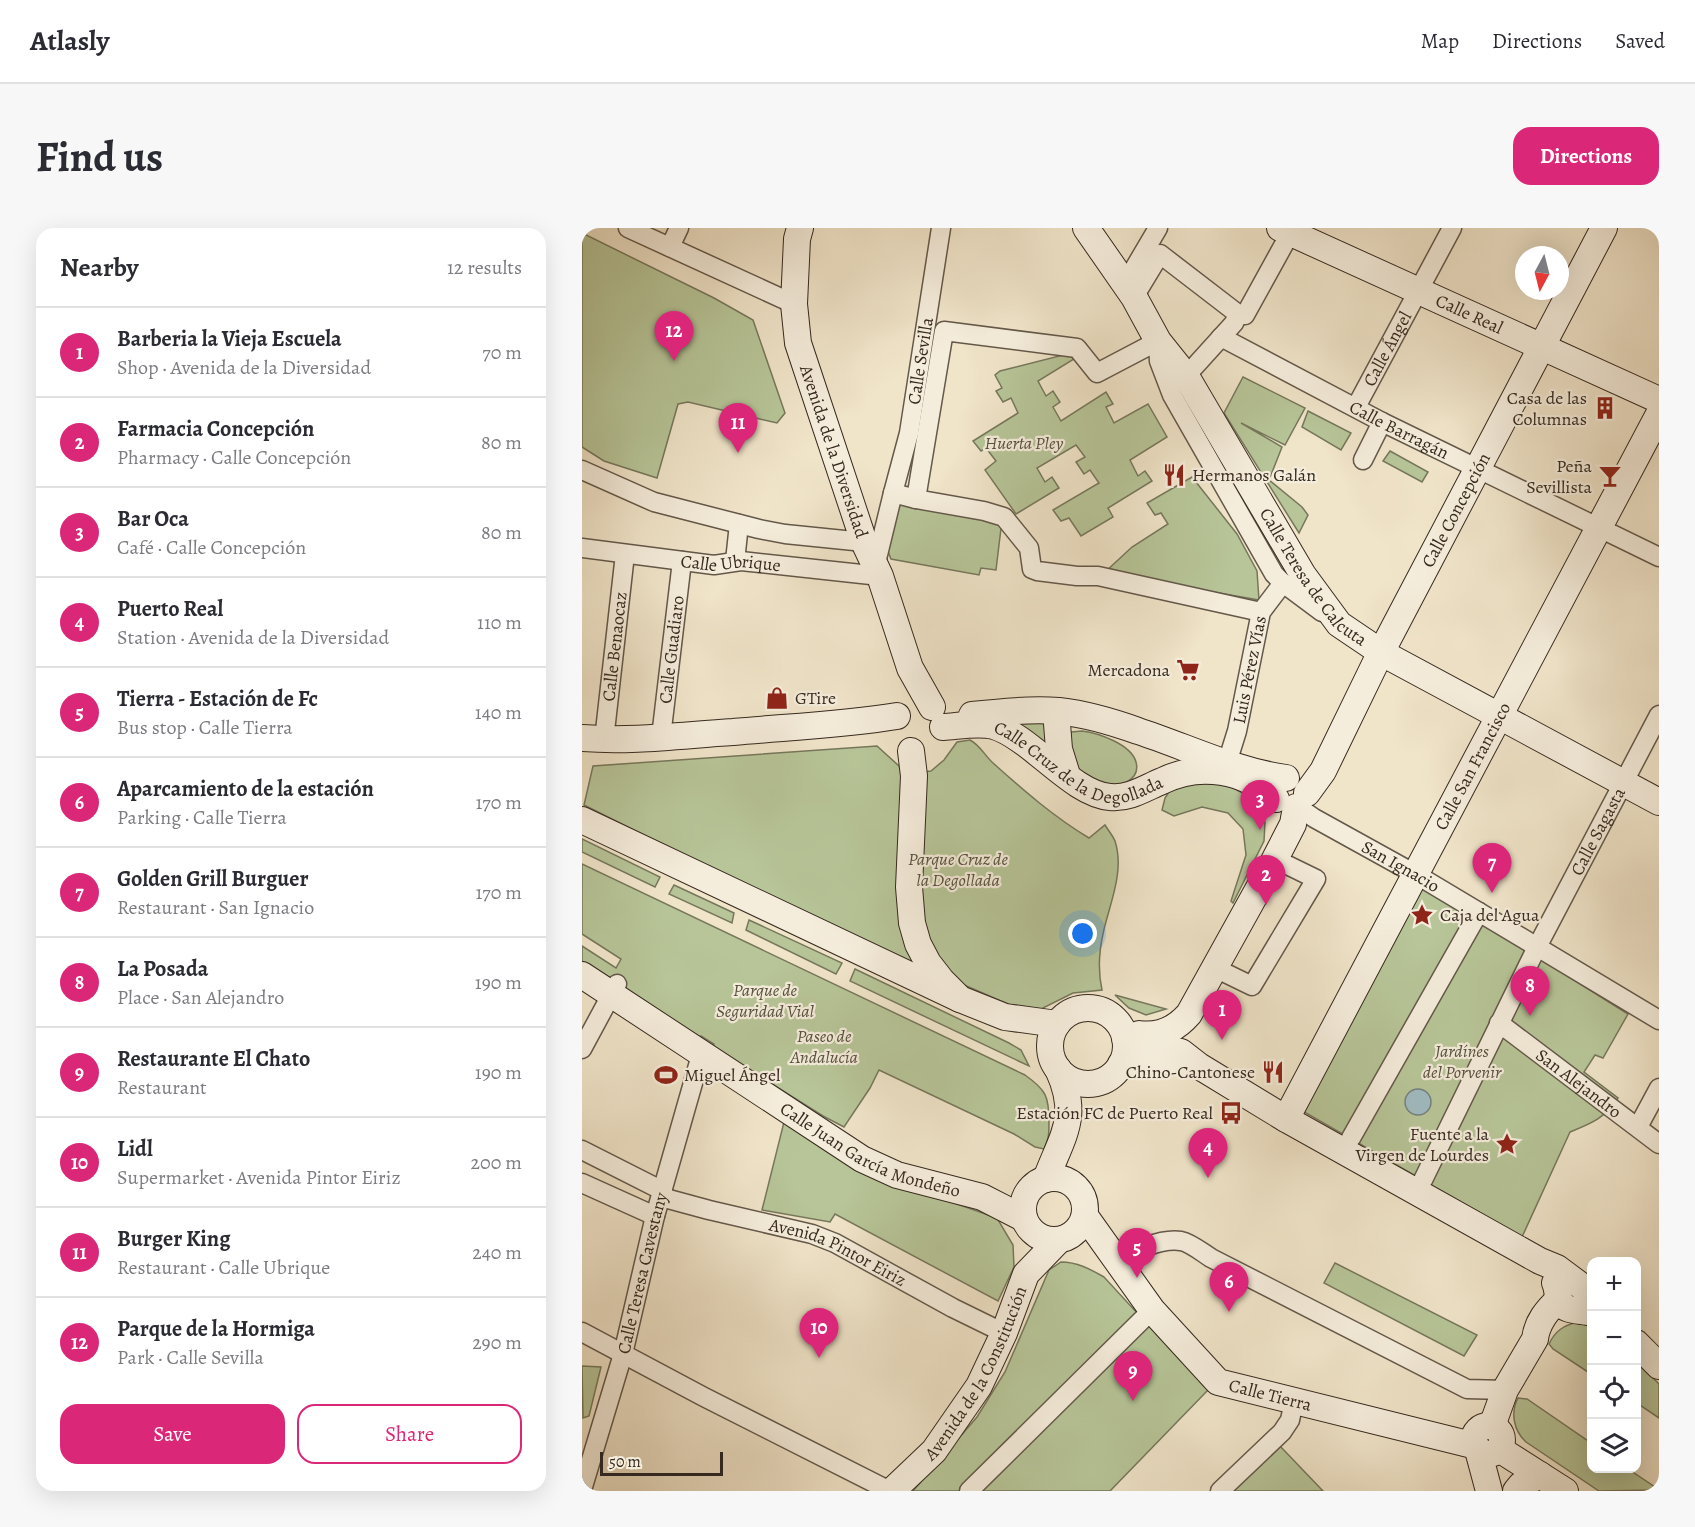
<!DOCTYPE html>
<meta charset="utf-8">
<style>
body{margin:0;font-family:Alegreya,serif;background:#f7f7f7;color:#2b2b33}
.controls{position:absolute;right:18px;bottom:18px;display:grid;overflow:hidden;border-radius:12px;box-shadow:0 6px 24px #0002}
.controls button{width:54px;height:54px;display:grid;place-items:center;padding:0;border:0;border-bottom:2px solid #e1e1e2;background:#fff;color:#2b2b33;font:30px sans-serif}
.compass{position:absolute;left:933px;top:18px;width:54px;height:54px;border-radius:50%;background:#fff;box-shadow:0 6px 24px #0002;rotate:187deg}
.scale{position:absolute;left:18px;bottom:15px;width:123px;box-sizing:border-box;padding-left:6px;border:3px solid #36291f;border-top:0;font-size:16px;line-height:21px;white-space:nowrap;color:#36291f;-webkit-text-stroke:4px #f5eddc;paint-order:stroke}
.you{position:absolute;left:501px;top:706px;width:21px;height:21px;margin:-15px;border:4px solid #fff;border-radius:50%;background:#1a73e8;box-shadow:0 0 0 9px #1a73e833}
.badge{display:grid;place-items:center;width:39px;height:39px;border-radius:50%;background:#db2777;color:#fff;font-size:20px;font-weight:700}
.pin{position:absolute;translate:-50% -50px;filter:drop-shadow(0 2px 3px #0008)}
.pin::after{content:'';position:absolute;top:32px;width:21px;height:18px;background:inherit;clip-path:polygon(0 0,100% 0,50% 100%)}
.list{margin:0;padding:0;list-style:none}
h2{display:flex;justify-content:space-between;align-items:center;height:78px;margin:0;padding:0 24px;font-size:26px}
h2 small{font-size:20px;font-weight:400;color:#7c7c81}
.list li{display:grid;grid-template-columns:39px 1fr auto;gap:18px;align-items:center;box-sizing:border-box;height:90px;padding:0 24px;border-top:2px solid #e1e1e2}
.list b{display:block;font-size:22px;white-space:nowrap}
.list p{margin:0;font-size:20px;white-space:nowrap;color:#7c7c81}
.list em{font-size:20px;font-style:normal;color:#7c7c81}
.actions{display:flex;gap:12px;padding:18px 24px}
.actions a{flex:1;padding:14px 0;border:2px solid #db2777;border-radius:18px;text-align:center;font-size:21px;color:#db2777}
.actions .main{background:#db2777;color:#fff}
.icon{flex:none;width:33px;height:33px;fill:none;stroke:currentColor;stroke-width:2;stroke-linecap:round;stroke-linejoin:round}
.map{position:relative;flex:none;width:1077px;height:1263px;overflow:hidden;border-radius:18px}
header{display:flex;align-items:center;gap:36px;box-sizing:border-box;height:84px;padding:0 30px;background:#fff;border-bottom:2px solid #e1e1e2}
header strong{font-size:28px}
nav{display:flex;gap:33px;margin-inline-start:auto;font-size:21px}
.intro{display:flex;align-items:center;justify-content:space-between;box-sizing:border-box;height:144px;padding:0 36px}
h1{margin:0;font-size:42px}
.button{padding:15px 27px;border-radius:18px;background:#db2777;color:#fff;font-size:21px;font-weight:700}
main{display:flex;gap:36px;padding:0 36px}
aside{flex:1;background:#fff;border-radius:18px;box-shadow:0 6px 24px #0002}
.map>svg:first-child{display:block}
.green{fill:#b7c598;stroke:#76775c;stroke-width:1.5}
.water{fill:#a0bbc1;stroke:#768180;stroke-width:1.5}
.lines{fill:none;stroke-linecap:round;stroke-linejoin:round}
.street-casing{stroke:#64584a;stroke-width:21}
.secondary-casing{stroke:#36291f;stroke-width:28}
.street{stroke:#f5eddc;stroke-width:18}
.secondary{stroke:#f5eddc;stroke-width:26}
.labels{text-anchor:middle;stroke-width:4.5;stroke-linejoin:round;paint-order:stroke}
.street-label{font-size:18px;fill:#36291f;stroke:#f5eddc}
.poi-label{font-size:18px;fill:#36291f;stroke:#f5eddc;text-anchor:end}
.park-label{font-size:18px;font-style:italic;fill:#56503d;stroke:#f5eddc}
</style>
<header>
<strong>Atlasly</strong>
<nav><a>Map</a><a>Directions</a><a>Saved</a></nav>
</header>
<div class="intro"><h1>Find us</h1><a class="button">Directions</a></div>
<main>
<aside>
<h2>Nearby<small>12 results</small></h2>
<ul class="list">
<li><span class="badge">1</span><div><b>Barberia la Vieja Escuela</b><p>Shop · Avenida de la Diversidad</p></div><em>70 m</em></li>
<li><span class="badge">2</span><div><b>Farmacia Concepción</b><p>Pharmacy · Calle Concepción</p></div><em>80 m</em></li>
<li><span class="badge">3</span><div><b>Bar Oca</b><p>Café · Calle Concepción</p></div><em>80 m</em></li>
<li><span class="badge">4</span><div><b>Puerto Real</b><p>Station · Avenida de la Diversidad</p></div><em>110 m</em></li>
<li><span class="badge">5</span><div><b>Tierra - Estación de Fc</b><p>Bus stop · Calle Tierra</p></div><em>140 m</em></li>
<li><span class="badge">6</span><div><b>Aparcamiento de la estación</b><p>Parking · Calle Tierra</p></div><em>170 m</em></li>
<li><span class="badge">7</span><div><b>Golden Grill Burguer</b><p>Restaurant · San Ignacio</p></div><em>170 m</em></li>
<li><span class="badge">8</span><div><b>La Posada</b><p>Place · San Alejandro</p></div><em>190 m</em></li>
<li><span class="badge">9</span><div><b>Restaurante El Chato</b><p>Restaurant</p></div><em>190 m</em></li>
<li><span class="badge">10</span><div><b>Lidl</b><p>Supermarket · Avenida Pintor Eiriz</p></div><em>200 m</em></li>
<li><span class="badge">11</span><div><b>Burger King</b><p>Restaurant · Calle Ubrique</p></div><em>240 m</em></li>
<li><span class="badge">12</span><div><b>Parque de la Hormiga</b><p>Park · Calle Sevilla</p></div><em>290 m</em></li>
</ul>
<div class="actions"><a class="main">Save</a><a>Share</a></div>
</aside>
<div class="map">
<svg width="1077" height="1263" viewBox="0 0 1077 1263">
<rect width="100%" height="100%" fill="#f0e4c9"/>
<filter id="stains"><feTurbulence type="fractalNoise" baseFrequency=".00333" numOctaves="4"/><feColorMatrix values="0 0 0 0 .2 0 0 0 0 .09 0 0 0 0 .02 0 0 0 .5 -.17"/></filter>
<radialGradient id="worn" r=".72"><stop offset=".6" stop-color="#630" stop-opacity="0"/><stop offset="1" stop-color="#630" stop-opacity=".3"/></radialGradient>
<g class="green">
<path d="M0,5l132,65 39,22 32,93 -8,10 -89,-21 -10,2 -21,74 -53,-17 -22,-14z"/>
<path d="M485,126l7,5 -36,22 8,15 7,-5 7,11 -7,5 8,14 45,-29 7,12 -7,3 8,16 34,-19 19,33 -37,23 8,16 7,-5 7,10 -44,27 5,9 -32,19 -12,-18 -8,3 -8,-11 46,-27 -9,-13 -6,4 -8,-12 9,-5 -9,-12 -39,23 8,14 7,-5 7,11 -43,26 -31,-44 11,-9 -10,-13 -5,3 -8,-10 45,-28 -7,-15 -8,4 -7,-11 6,-3 -7,-13 5,-4z"/>
<path d="M661,149l62,31 -20,37 -44,-22 41,24 -13,33 33,27 6,8 -9,18 -75,-120z"/>
<path d="M726,183l43,22 -10,17 -39,-23z"/>
<path d="M808,223l38,21 -6,10 -39,-21z"/>
<path d="M610,249l45,57 20,37 2,29 -155,-27 28,-26 36,-23 -7,-11 -6,2 -8,-12z"/>
<path d="M314,273l106,19 -6,50 -15,-2 -2,7 -88,-16 -6,-15z"/>
<path d="M466,490l6,39 -59,-38z"/>
<path d="M500,503c16,2 49,13 54,31 5,19 -18,26 -32,23 -8,-2 -17,-9 -25,-13l-14,-35 6,-5z"/>
<path d="M388,512c10,5 15,16 23,23 30,27 61,54 96,75l16,-13c3,5 8,11 10,16 10,31 -6,64 -12,93 -4,18 -5,38 -1,56l-29,3 -42,21 -228,-99 -219,-110 9,-39 284,-20 22,20 3,8 29,-3 13,-11 13,-18z"/>
<path d="M631,548l38,22 14,24 -1,19 -31,62 -2,-2 15,-46 -3,-26 -15,-16 -26,-6 -28,9 -12,-6 3,-12 6,-9z"/>
<path d="M0,611l78,38 -5,10 -73,-35z"/>
<path d="M0,636l443,211c21,15 24,21 24,47 0,11 0,17 -5,27l-9,-2 -21,-13 -135,-64 -9,18 -26,39 -21,-11 -110,-69 1,-3 -13,-8 -1,1 -118,-76v-15l34,22 5,-9 -39,-25z"/>
<path d="M838,655l208,131 -25,44 -8,-3 -11,17 34,26c-13,20 -26,25 -48,34l-48,105 -223,-128z"/>
<path d="M92,657l60,28 -2,10 -63,-29z"/>
<path d="M167,692l93,43 -6,11 -90,-44z"/>
<path d="M273,741l154,74 12,7 8,16 -179,-85z"/>
<path d="M533,767l51,14 -20,6 -17,-7z"/>
<path d="M202,894l136,69 77,27 16,27 1,22 -16,34 -163,-87 -5,8 -68,-12z"/>
<path d="M479,1034c16,0 29,7 43,15l104,113 -98,101h-197l64,-74 28,-45 44,-102z"/>
<path d="M753,1035l142,72 -13,21 -140,-73z"/>
<path d="M996,1094l13,2v50l-38,-25 -4,-5c6,-13 15,-19 29,-22z"/>
<path d="M1055,1134l22,22v34l-22,-15z"/>
<path d="M0,1138l19,1 -12,49 -6,2z"/>
<path d="M936,1170l9,1 64,44 1,25 36,1 27,18 1,3 -57,1 -73,-49c-12,-11 -16,-29 -8,-44z"/>
<path d="M697,1217l44,46h-91z"/>
</g>
<circle class="water" cx="836" cy="874" r="13"/>
<g class="lines">
<g class="street-casing">
<g id="street">
<path d="M46,0l166,76"/>
<path d="M88,19l9,-19"/>
<path d="M543,56l33,-56"/>
<path d="M552,69l26,-43 78,60 -4,9 -48,53"/>
<path d="M656,86l7,1 48,-87"/>
<path id="s1" d="M639,109l161,85 277,135"/>
<path id="s2" d="M774,179l96,-179"/>
<path d="M781,232l19,-38"/>
<path d="M0,242l72,32 105,27 26,5 79,8"/>
<path id="s3" d="M311,265l16,-60 32,-205"/>
<path d="M334,271l68,12 20,6 25,31 3,21 5,2 40,5h21l163,36"/>
<path id="s4" d="M0,320l132,17 27,-4 139,15"/>
<path d="M153,333l4,-37"/>
<path d="M293,339l18,-74 23,6 28,-168 133,17 20,25 61,-32 1,20 13,34 102,179 9,9 39,29"/>
<path id="s5" d="M79,509l21,-176"/>
<path id="s6" d="M22,512l21,-186"/>
<path id="s7" d="M645,535l10,-32 24,-119 22,-29"/>
<path id="s8" d="M715,578l17,12 103,57 242,145"/>
<path d="M633,740l37,18 64,-107 -41,-20"/>
<path id="s9" d="M917,795l160,121"/>
<path d="M0,821l35,-65"/>
<path d="M1056,899l21,-39"/>
<path d="M769,910l128,-226"/>
<path d="M0,922l81,41"/>
<path id="s10" d="M841,952l114,-233 122,-232"/>
<path d="M0,955l73,33"/>
<path id="s11" d="M79,969l48,13 103,24 23,9 118,65 51,25"/>
<path d="M535,1034c19,-11 42,-24 64,-21 10,2 22,12 30,17l256,131 38,1"/>
<path d="M0,1104l122,65 186,94"/>
<path id="s12" d="M0,1262l41,-136 32,-138 46,-161"/>
<path d="M387,1263l183,-181"/>
<path d="M638,1263l62,-59 8,-12 4,-19"/>
</g>
</g>
<g class="secondary-casing">
<g id="secondary">
<path id="s13" d="M218,0l-3,11 -3,65 4,39 66,199 16,34 30,92 22,39"/>
<path id="s14" d="M504,0l48,69 24,44 28,35 117,199 36,49 43,29 277,149"/>
<path id="s15" d="M698,0l379,172"/>
<path d="M474,483l3,38 8,26"/>
<path d="M390,487c29,-3 58,-6 87,-4 26,3 54,11 79,20 49,16 97,40 148,47"/>
<path id="s16" d="M361,499c16,-1 36,-5 51,-1 38,12 78,68 116,71 19,2 35,-9 52,-16 39,-19 82,-11 114,18"/>
<path d="M0,510c50,4 101,-3 151,-6 55,-5 110,-7 164,-16"/>
<path d="M329,523l3,25 -5,111 3,36 6,21 10,19 14,18 18,18 45,18 52,7"/>
<path id="s17" d="M725,565l16,-22 53,-109 228,-434"/>
<path d="M0,592l378,179"/>
<path id="s18" d="M0,747l280,184 35,16 85,22 41,21"/>
<circle cx="506" cy="818" r="38"/>
<path d="M557,806c21,3 37,-5 50,-20l86,-155 18,-35 3,-17"/>
<path d="M543,810l56,14 18,14 87,53 254,142 17,7 35,26"/>
<path d="M539,836c21,-3 42,-5 63,-1"/>
<path id="s19" d="M704,891l373,-705"/>
<circle cx="472" cy="981" r="31"/>
<path d="M464,951c17,-45 34,-62 12,-110"/>
<path id="s20" d="M503,988l67,94 66,72 258,64"/>
<path d="M973,1055c3,6 2,14 5,19 5,10 22,8 32,11"/>
<path d="M1054,1115l23,23"/>
<circle cx="906" cy="1212" r="14"/>
<path d="M910,1198l13,-36 30,-51c2,-17 12,-29 24,-40"/>
<path d="M917,1221l66,42"/>
<path d="M896,1222l11,41"/>
<path id="s21" d="M310,1263l42,-40 45,-65 25,-53 22,-59 32,-33"/>
<path d="M934,1263l5,-6 19,-10"/>
</g>
</g>
<use href="#street" class="street"/>
<use href="#secondary" class="secondary"/>
</g>
<defs>
<g id="building-bare" transform="scale(1.8)"><path d="M-4-6H4V6H1V3H-1V6H-4ZM-2.5-4.3h1.7v1.8h-1.7ZM.8-4.3h1.7v1.8H.8ZM-2.5-1h1.7V.8h-1.7ZM.8-1h1.7V.8H.8Z" fill="#8f2418" stroke="#f5eddc" stroke-width="2.5" paint-order="stroke"/></g>
<g id="restaurant-bare" transform="scale(1.8)"><path d="M-5-6h1v4h1v-4h1v4h1v-4h1v5L-1.5 .5V6h-2V.5L-5-1ZM5-6V6H3V1.5H1.5Q1.5-4 5-6Z" fill="#8f2418" stroke="#f5eddc" stroke-width="2.5" paint-order="stroke"/></g>
<g id="bar-bare" transform="scale(1.8)"><path d="M-6-5H6L.8 .8V4.5H3.5V6h-7V4.5H-.8V.8Z" fill="#8f2418" stroke="#f5eddc" stroke-width="2.5" paint-order="stroke"/></g>
<g id="supermarket-bare" transform="scale(1.8)"><path d="M-6-5.5h2.5l.6 2H6L4.5 2H-2.5L-4.4-4H-6ZM-1.5 3.2a1.3 1.3 0 1 0 .1 0ZM3 3.2a1.3 1.3 0 1 0 .1 0Z" fill="#8f2418" stroke="#f5eddc" stroke-width="2.5" paint-order="stroke"/></g>
<g id="shop-bare" transform="scale(1.8)"><path d="M-5-2.5h2.3a2.7 3.5 0 0 1 5.4 0H5L5.5 6h-11ZM-1.5-2.5h3a1.5 2.3 0 0 0-3 0Z" fill="#8f2418" stroke="#f5eddc" stroke-width="2.5" paint-order="stroke"/></g>
<g id="sight-bare" transform="scale(1.8)"><path d="M0-6L1.8-2.2L6-1.7L2.9 1.2L3.7 5.4L0 3.3L-3.7 5.4L-2.9 1.2L-6-1.7L-1.8-2.2Z" fill="#8f2418" stroke="#f5eddc" stroke-width="2.5" paint-order="stroke"/></g>
<g id="stadium-bare" transform="scale(1.8)"><path d="M0-5a6.5 5 0 1 0 0 10a6.5 5 0 1 0 0-10ZM-3.5-1.8h7v3.6h-7Z" fill="#8f2418" stroke="#f5eddc" stroke-width="2.5" paint-order="stroke"/></g>
<g id="bus-bare" transform="scale(1.8)"><path d="M-5-6H5V4H4V6H2V4H-2V6H-4V4H-5ZM-3.5-4V0h7V-4ZM-3.5 1.2v1.5H-2V1.2ZM2 1.2v1.5H3.5V1.2Z" fill="#8f2418" stroke="#f5eddc" stroke-width="2.5" paint-order="stroke"/></g>
</defs>
<g fill-rule="evenodd">
<use href="#building-bare" x="1023" y="180"/>
<use href="#restaurant-bare" x="592" y="247"/>
<use href="#bar-bare" x="1028" y="248"/>
<use href="#supermarket-bare" x="606" y="442"/>
<use href="#shop-bare" x="195" y="470"/>
<use href="#sight-bare" x="840" y="687"/>
<use href="#restaurant-bare" x="691" y="844"/>
<use href="#stadium-bare" x="84" y="847"/>
<use href="#bus-bare" x="649" y="885"/>
<use href="#sight-bare" x="925" y="916"/>
</g>
<g class="labels">
<g class="street-label">
<text dy="6" stroke="none"><textPath href="#s15" startOffset="208">Calle Real</textPath></text>
<text dy="6" stroke="none"><textPath href="#s2" startOffset="66">Calle Ángel</textPath></text>
<text dy="6" stroke="none"><textPath href="#s3" startOffset="135">Calle Sevilla</textPath></text>
<text dy="6" stroke="none"><textPath href="#s1" startOffset="201">Calle Barragán</textPath></text>
<text dy="6" stroke="none"><textPath href="#s13" startOffset="230">Avenida de la Diversidad</textPath></text>
<text dy="6" stroke="none"><textPath href="#s17" startOffset="320">Calle Concepción</textPath></text>
<text dy="6" stroke="none"><textPath href="#s4" startOffset="150">Calle Ubrique</textPath></text>
<text dy="6" stroke="none"><textPath href="#s14" startOffset="418">Calle Teresa de Calcuta</textPath></text>
<text dy="6" stroke="none"><textPath href="#s6" startOffset="94">Calle Benaocaz</textPath></text>
<text dy="6" stroke="none"><textPath href="#s5" startOffset="88">Calle Guadiaro</textPath></text>
<text dy="6" stroke="none"><textPath href="#s7" startOffset="96">Luis Pérez Vías</textPath></text>
<text dy="6" stroke="none"><textPath href="#s16" startOffset="148">Calle Cruz de la Degollada</textPath></text>
<text dy="6" stroke="none"><textPath href="#s19" startOffset="399">Calle San Francisco</textPath></text>
<text dy="6" stroke="none"><textPath href="#s10" startOffset="390">Calle Sagasta</textPath></text>
<text dy="6" stroke="none"><textPath href="#s8" startOffset="120">San Ignacio</textPath></text>
<text dy="6" stroke="none"><textPath href="#s9" startOffset="100">San Alejandro</textPath></text>
<text dy="6" stroke="none"><textPath href="#s18" startOffset="339">Calle Juan García Mondeño</textPath></text>
<text dy="6" stroke="none"><textPath href="#s11" startOffset="186">Avenida Pintor Eiriz</textPath></text>
<text dy="6" stroke="none"><textPath href="#s12" startOffset="225">Calle Teresa Cavestany</textPath></text>
<text dy="6" stroke="none"><textPath href="#s21" startOffset="147">Avenida de la Constitución</textPath></text>
<text dy="6" stroke="none"><textPath href="#s20" startOffset="267">Calle Tierra</textPath></text>
</g>
<g class="poi-label">
<text x="1005" y="176">Casa de las<tspan x="1005" dy="21">Columnas</tspan></text>
<text x="1010" y="244">Peña<tspan x="1010" dy="21">Sevillista</tspan></text>
<text x="610" y="253" text-anchor="start">Hermanos Galán</text>
<text x="588" y="448">Mercadona</text>
<text x="213" y="476" text-anchor="start">GTire</text>
<text x="858" y="693" text-anchor="start">Caja del Agua</text>
<text x="673" y="850">Chino-Cantonese</text>
<text x="102" y="853" text-anchor="start">Miguel Ángel</text>
<text x="631" y="891">Estación FC de Puerto Real</text>
<text x="907" y="912">Fuente a la<tspan x="907" dy="21">Virgen de Lourdes</tspan></text>
</g>
<g class="park-label">
<text x="442" y="221">Huerta Pley</text>
<text x="376" y="637">Parque Cruz de<tspan x="376" dy="21">la Degollada</tspan></text>
<text x="183" y="768">Parque de<tspan x="183" dy="21">Seguridad Vial</tspan></text>
<text x="242" y="814">Paseo de<tspan x="242" dy="21">Andalucía</tspan></text>
<text x="880" y="829">Jardínes<tspan x="880" dy="21">del Porvenir</tspan></text>
</g>
</g>
<rect width="100%" height="100%" filter="url(#stains)"/>
<rect width="100%" height="100%" fill="url(#worn)"/>
</svg>
<div class="controls">
<button>+</button>
<button>−</button>
<button><svg class="icon" aria-label="locate" viewBox="0 0 24 24"><circle cx="12" cy="12" r="6"/><path d="M12 2v4M12 18v4M2 12h4M18 12h4"/></svg></button>
<button><svg class="icon" aria-label="layers" viewBox="0 0 24 24"><path d="M12 4l9 5-9 5-9-5zM3 14l9 5 9-5"/></svg></button>
</div>
<svg class="compass" viewBox="-18 -18 36 36"><path d="M0-13l5 13h-10z" fill="#e53935"/><path d="M0 13l5-13h-10z" fill="#7c7c81"/></svg>
<div class="scale">50 m</div>
<div class="you"></div>
<div class="pin badge" style="left:640px;top:812px">1</div>
<div class="pin badge" style="left:684px;top:677px">2</div>
<div class="pin badge" style="left:678px;top:602px">3</div>
<div class="pin badge" style="left:626px;top:950px">4</div>
<div class="pin badge" style="left:555px;top:1050px">5</div>
<div class="pin badge" style="left:647px;top:1084px">6</div>
<div class="pin badge" style="left:910px;top:665px">7</div>
<div class="pin badge" style="left:948px;top:788px">8</div>
<div class="pin badge" style="left:551px;top:1173px">9</div>
<div class="pin badge" style="left:237px;top:1130px">10</div>
<div class="pin badge" style="left:156px;top:225px">11</div>
<div class="pin badge" style="left:92px;top:133px">12</div>
</div>
</main>
